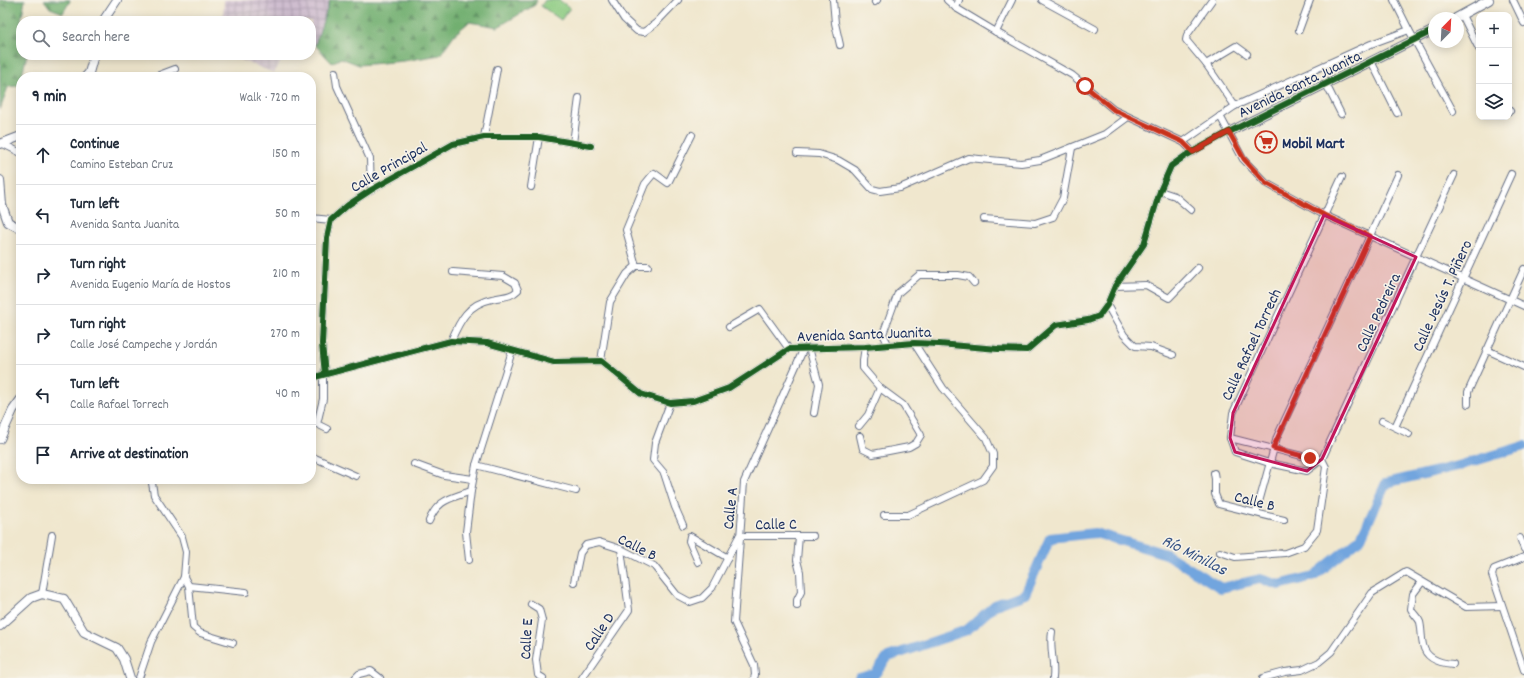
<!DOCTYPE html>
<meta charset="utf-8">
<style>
body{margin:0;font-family:Dekko,sans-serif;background:#f6f6f7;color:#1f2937}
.controls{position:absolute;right:12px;top:12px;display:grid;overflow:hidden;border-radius:8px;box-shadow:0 2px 10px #0003}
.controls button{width:36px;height:36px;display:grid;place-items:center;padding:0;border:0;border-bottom:1px solid #e0e1e3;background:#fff;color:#1f2937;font:20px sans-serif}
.compass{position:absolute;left:1428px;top:12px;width:36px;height:36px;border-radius:50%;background:#fff;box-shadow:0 2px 10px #0003;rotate:24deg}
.stop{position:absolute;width:12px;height:12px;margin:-9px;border:3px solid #c8321e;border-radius:50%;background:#fff}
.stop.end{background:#c8321e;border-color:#fff;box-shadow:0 1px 4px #0008}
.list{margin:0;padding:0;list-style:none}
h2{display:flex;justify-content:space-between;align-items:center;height:52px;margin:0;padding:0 16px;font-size:17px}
h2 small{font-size:13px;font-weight:400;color:#747a83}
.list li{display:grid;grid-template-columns:26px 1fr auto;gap:12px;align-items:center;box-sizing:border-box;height:60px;padding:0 16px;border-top:1px solid #e0e1e3}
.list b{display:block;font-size:15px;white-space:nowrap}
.list p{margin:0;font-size:13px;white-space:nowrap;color:#747a83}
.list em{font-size:13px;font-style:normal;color:#747a83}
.icon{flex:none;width:22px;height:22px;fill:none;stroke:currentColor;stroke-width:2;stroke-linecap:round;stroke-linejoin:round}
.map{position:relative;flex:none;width:1524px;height:678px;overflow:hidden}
.search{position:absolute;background:#fff;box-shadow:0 2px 10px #0003;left:16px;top:16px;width:300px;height:44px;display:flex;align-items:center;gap:10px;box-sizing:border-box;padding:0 14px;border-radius:16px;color:#747a83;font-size:15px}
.panel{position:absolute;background:#fff;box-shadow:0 2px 10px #0003;left:16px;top:72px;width:300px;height:412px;border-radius:16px}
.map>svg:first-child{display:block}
.industrial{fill:url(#industrial-grid)}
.forest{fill:url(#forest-firs);stroke:#466f66}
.park{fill:#8ccb81;stroke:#547d70}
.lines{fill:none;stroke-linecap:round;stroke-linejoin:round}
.river{stroke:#72a5de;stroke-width:10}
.minor-casing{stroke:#666f85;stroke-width:8}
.tertiary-casing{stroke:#666f85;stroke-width:10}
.minor{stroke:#fff;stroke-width:6}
.tertiary{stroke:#fff;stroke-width:8}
.cycleway-casing{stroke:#f7f3e8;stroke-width:8}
.cycleway{stroke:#1b5e20;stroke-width:6}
.route{stroke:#c8321e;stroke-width:5}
.marked{fill:#c2185b;fill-opacity:0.2;stroke:#c2185b;stroke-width:3;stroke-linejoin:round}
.labels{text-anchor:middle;stroke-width:3;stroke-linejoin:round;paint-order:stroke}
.street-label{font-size:16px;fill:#1b2f5e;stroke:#f7f3e8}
.poi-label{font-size:16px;font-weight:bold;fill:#1b2f5e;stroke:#f7f3e8;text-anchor:start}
.water-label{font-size:17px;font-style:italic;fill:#355284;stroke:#f7f3e8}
</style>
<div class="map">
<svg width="1524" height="678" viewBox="0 0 1524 678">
<defs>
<pattern id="industrial-grid" width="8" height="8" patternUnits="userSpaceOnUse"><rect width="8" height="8" fill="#cfbdcf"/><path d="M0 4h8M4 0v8" fill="none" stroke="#a79aab"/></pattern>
<pattern id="forest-firs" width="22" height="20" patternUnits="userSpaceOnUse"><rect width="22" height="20" fill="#71af6f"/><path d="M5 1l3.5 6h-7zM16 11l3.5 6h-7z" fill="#5c8f5e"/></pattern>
</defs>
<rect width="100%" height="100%" fill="#f7f3e8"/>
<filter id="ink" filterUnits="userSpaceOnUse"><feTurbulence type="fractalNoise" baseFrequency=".025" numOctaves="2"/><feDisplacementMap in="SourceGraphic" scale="8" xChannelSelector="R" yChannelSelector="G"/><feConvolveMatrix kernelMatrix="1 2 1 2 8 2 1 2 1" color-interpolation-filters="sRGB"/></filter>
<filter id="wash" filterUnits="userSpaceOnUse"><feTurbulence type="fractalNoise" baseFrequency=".012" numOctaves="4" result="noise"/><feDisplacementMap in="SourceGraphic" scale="16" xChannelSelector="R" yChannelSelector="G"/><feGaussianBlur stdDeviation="0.9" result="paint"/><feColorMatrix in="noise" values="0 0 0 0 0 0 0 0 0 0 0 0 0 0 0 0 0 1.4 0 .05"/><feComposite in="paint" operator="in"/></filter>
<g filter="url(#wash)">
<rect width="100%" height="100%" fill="#f0e7ce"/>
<g class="industrial">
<path d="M224,0h106l-15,45 -4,1v-25h-88z"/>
<path d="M229,55h59l-4,1 -10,17z"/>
</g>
<g class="forest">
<path d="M0,0h25l-4,21v34h6l-8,31 -11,1 -8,23z"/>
<path d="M44,0h26v1l-7,12 -13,-5z"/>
<path d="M330,0h207l-2,5 -37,22 -29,-5 -15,13 -14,20 -36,6 -45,4 -18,-7 -9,5 -17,-18z"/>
</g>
<path class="park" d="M545,0h14l11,8 -9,12 -20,-14z"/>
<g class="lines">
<path class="river" d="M859,678l16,-4 13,-17 79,-27 28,-25 30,-11 25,-56 45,-5 71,21 55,34 39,-9 19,6 35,-9 47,-38 25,-55 72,-17 66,-20"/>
</g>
</g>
<g filter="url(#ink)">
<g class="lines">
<g class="minor-casing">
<g id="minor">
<path d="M612,0l12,19 13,12 7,1 12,-9 22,-23"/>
<path d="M833,0l2,23 5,22"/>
<path d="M947,0l9,8 40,24 76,43 42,35 69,32 10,10"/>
<path d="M1042,0l53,29"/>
<path d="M1212,0l-25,35 -1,5 20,24 29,42"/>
<path d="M1394,0l15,30 44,81"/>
<path d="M1513,0l11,23"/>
<path d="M875,2l2,-2"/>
<path d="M956,8l3,-8"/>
<path d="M1462,15l17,34"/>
<path d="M1299,30l11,-30"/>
<path d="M996,32l16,-32"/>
<path d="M1371,61l26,52"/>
<path d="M1206,64l30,-18 11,8"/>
<path d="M335,72l2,14 33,73 1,31"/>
<path d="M154,77l21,-8"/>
<path d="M1326,84l15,30"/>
<path d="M1509,110l1,1"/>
<path d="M1220,116l23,43 23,24 58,32 200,91"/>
<path d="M484,137l13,-68"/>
<path d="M1183,142l52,-36 136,-62 38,-14"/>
<path d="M1,143l20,10"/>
<path d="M573,143l6,-45"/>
<path d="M797,153l22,1 19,6 17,10 17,19 8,2 20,-3 69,-30 52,5 19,-3 65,-26 23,-17"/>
<path d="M531,187l8,-50"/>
<path d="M1160,191l15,5 16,14"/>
<path d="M311,218l20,2"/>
<path d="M984,219l51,4 18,-6 10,-19 9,-50"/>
<path d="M636,266l-10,-36 19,-46 9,-11 14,10 24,-48"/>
<path d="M1115,286l31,-1 23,13 29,-30"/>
<path d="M1107,305l17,30 11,11 16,1 22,8"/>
<path d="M729,327l31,-18 29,40"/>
<path d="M451,341c9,-21 17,-37 41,-42 11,-3 18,-1 26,-9l-3,-7 -12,-7 -50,-4"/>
<path d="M888,344l-5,-10 15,-41 21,-18h39l11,2 5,6"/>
<path d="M809,348l10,36 -5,29"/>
<path d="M1487,350l37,17"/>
<path d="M601,361l9,-59 17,-28 9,-8h12"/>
<path d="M323,374v25l-6,25 10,5"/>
<path d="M325,374l-3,-30 5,-106 4,-18 17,-15 23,-15 82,-46 31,-7h55l52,9"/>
<path d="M311,378l140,-37 36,2 67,19 47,-1 40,33 29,9 23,-2 36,-13 60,-39 76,-2 49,-4 25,1 59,5 29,1 29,-25 32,-5 11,-4 8,-11 8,-19 29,-42 16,-53 11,-25 14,-10 44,-24"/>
<path d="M670,403l-15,40 -2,17 11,13 11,34 8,18"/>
<path d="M1468,404v-12l56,-123"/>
<path d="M1382,421l27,13"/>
<path d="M859,426l9,-11 12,-27"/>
<path d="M1395,427l116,-253"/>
<path d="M860,436l3,13 10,5 36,-7 7,-4 5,-8 -18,-30 -23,-17 -17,-20v-8l2,-13"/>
<path d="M1230,438l5,14 34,11 38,8 15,-12 132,-284"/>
<path d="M311,458h4l41,18"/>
<path d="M1322,459l-12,-1 -80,-20 3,-25 109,-236"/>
<path d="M414,464l30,11 29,4"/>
<path d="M476,465l100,26"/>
<path d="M1214,473l1,6v15l4,10 65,16"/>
<path d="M1256,513l21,-76 121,-262"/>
<path d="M884,515h24l75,-35 10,-14v-12l-7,-16 -43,-50 -29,-45"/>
<path d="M429,521c9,-22 21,-22 42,-30l5,-26 36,-114"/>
<path d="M739,536h74"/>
<path d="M1520,538l4,11"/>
<path d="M1220,552l15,5 50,-4 19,-7 13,-16 9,-63 -4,-8"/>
<path d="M1524,557l-30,12 -2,6 32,95"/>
<path d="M469,560l-3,-28 5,-41"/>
<path d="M698,562l-9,-21 1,-5 38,22"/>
<path d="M184,577l5,9 57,6"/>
<path d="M574,582l6,-29 6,-8 13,-3 22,7 33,17 23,29 13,7 12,-4 10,-10 26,-50"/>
<path d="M1422,582l-9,12 -2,15c2,5 7,8 9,13 2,8 1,15 3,23 3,14 17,18 30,19"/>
<path d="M189,586l4,41 7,6 33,10"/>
<path d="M42,594l10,-59"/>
<path d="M531,604l8,5 3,11 -6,40 2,15 5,3"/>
<path d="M797,606v-6l4,-8 -1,-20 -3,-12 2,-24"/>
<path d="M1052,632c-3,15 3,31 1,46"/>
<path d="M139,678l12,-36 33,-65 2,-25 -4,-15 -28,-42 -2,-12 2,-4"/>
<path d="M355,678l4,-4 12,-3 9,7"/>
<path d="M582,678l47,-68 -8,-61"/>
<path d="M754,678l1,-3 -1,-10 -20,-43 10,-140 60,-134"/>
<path d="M1263,678l22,-6 17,-2 17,-8 12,-10 41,-59 34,-21 60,35 36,-1"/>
</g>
</g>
<g class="tertiary-casing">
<g id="tertiary">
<path d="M1456,18l33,-18"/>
<path d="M103,21l14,-21"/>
<path d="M85,77l4,-4 5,-18"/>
<path d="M1229,132l205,-102"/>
<path d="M0,144l21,-8"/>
<path d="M0,180l2,25 6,17 13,7"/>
<path d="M0,439l13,-29 8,-11"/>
<path d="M0,626l31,-28 11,-4 22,5 20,33 33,16 7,11 6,19"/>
</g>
</g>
<use href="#minor" class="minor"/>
<use href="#tertiary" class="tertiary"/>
<g class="cycleway-casing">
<g id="cycleway">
<path d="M325,374l-3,-30 5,-106 4,-18 17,-15 23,-15 82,-46 31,-7h55l52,9"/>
<path d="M311,378l140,-37 36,2 67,19 47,-1 40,33 29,9 23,-2 36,-13 60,-39 76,-2 49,-4 25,1 59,5 29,1 29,-25 32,-5 11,-4 8,-11 8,-19 29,-42 16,-53 11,-25 14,-10 44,-24 205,-102"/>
</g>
</g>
<use href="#cycleway" class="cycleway"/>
</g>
</g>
<g class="lines" filter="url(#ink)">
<path class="route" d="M1085,86l29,24 69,32 10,10 36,-20 15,27 22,24 58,32 46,21 -97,212 37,10"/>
</g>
<path class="marked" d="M1324,215l92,42 -94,202 -15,12 -72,-19 -5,-14 3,-25z"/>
<defs>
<g id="supermarket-ring" transform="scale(1.15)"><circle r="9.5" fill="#f7f3e8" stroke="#c8321e" stroke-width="1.5"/><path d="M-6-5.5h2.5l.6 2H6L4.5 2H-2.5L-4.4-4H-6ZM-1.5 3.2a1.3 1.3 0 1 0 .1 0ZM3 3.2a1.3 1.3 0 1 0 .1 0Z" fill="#c8321e"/></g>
</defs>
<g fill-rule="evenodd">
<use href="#supermarket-ring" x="1266" y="142"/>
</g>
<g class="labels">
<g class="street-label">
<text transform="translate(1299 83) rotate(-26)" y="6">Avenida Santa Juanita</text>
<text transform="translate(388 166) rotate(-30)" y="6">Calle Principal</text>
<text transform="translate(1441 295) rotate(-65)" y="6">Calle Jesús T. Piñero</text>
<text transform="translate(1377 312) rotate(-65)" y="6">Calle Pedreira</text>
<text transform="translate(864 333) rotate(-2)" y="6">Avenida Santa Juanita</text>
<text transform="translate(1250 344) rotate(-65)" y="6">Calle Rafael Torrech</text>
<text transform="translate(1255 500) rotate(14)" y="6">Calle B</text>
<text transform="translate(729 508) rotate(-84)" y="6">Calle A</text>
<text transform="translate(776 523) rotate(-1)" y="6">Calle C</text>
<text transform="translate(638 546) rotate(27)" y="6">Calle B</text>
<text transform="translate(598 631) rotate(-56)" y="6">Calle D</text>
<text transform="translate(525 639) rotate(-87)" y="6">Calle E</text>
</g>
<g class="poi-label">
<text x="1282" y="148">Mobil Mart</text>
</g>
<g class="water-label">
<text transform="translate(1195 554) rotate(27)" y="6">Río Minillas</text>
</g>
</g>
</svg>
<div class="controls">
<button>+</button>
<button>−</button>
<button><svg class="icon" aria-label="layers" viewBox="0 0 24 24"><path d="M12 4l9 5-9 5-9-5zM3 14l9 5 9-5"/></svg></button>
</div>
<svg class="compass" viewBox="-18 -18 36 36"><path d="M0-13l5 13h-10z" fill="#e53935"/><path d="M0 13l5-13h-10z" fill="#747a83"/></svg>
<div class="stop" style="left:1085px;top:86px"></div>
<div class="stop end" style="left:1310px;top:458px"></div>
<div class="search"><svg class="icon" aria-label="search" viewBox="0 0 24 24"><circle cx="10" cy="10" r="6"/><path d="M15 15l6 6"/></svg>Search here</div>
<section class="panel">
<h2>9 min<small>Walk · 720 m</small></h2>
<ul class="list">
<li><svg class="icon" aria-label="ahead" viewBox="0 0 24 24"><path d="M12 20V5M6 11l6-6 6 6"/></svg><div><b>Continue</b><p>Camino Esteban Cruz</p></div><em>150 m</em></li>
<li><svg class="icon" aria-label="left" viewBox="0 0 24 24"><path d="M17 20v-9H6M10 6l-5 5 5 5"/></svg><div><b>Turn left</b><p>Avenida Santa Juanita</p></div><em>50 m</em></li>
<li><svg class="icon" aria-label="right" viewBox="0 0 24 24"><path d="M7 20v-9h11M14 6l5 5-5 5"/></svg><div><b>Turn right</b><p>Avenida Eugenio María de Hostos</p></div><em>210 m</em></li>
<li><svg class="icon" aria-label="right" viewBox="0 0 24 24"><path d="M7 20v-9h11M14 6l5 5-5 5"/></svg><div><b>Turn right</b><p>Calle José Campeche y Jordán</p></div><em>270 m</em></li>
<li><svg class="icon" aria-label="left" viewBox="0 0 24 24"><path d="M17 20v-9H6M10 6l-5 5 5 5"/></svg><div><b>Turn left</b><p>Calle Rafael Torrech</p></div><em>40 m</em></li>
<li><svg class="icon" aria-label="arrive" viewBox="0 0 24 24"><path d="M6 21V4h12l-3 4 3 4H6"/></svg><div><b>Arrive at destination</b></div></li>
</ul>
</section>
</div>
